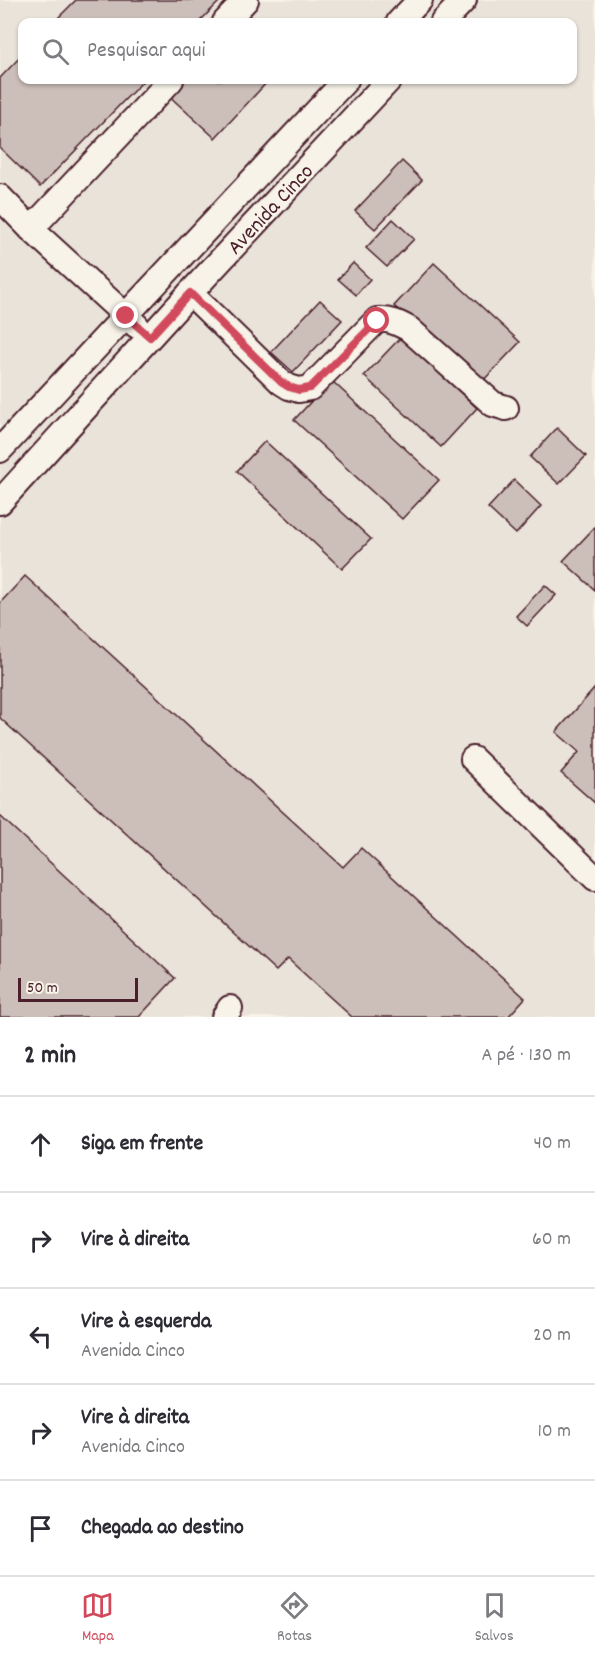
<!DOCTYPE html>
<html lang="pt">
<meta charset="utf-8">
<style>
body{margin:0;font-family:Dekko,sans-serif;background:#f7f7f7;color:#2b2b33}
.scale{position:absolute;left:18px;bottom:15px;width:120px;box-sizing:border-box;padding-left:6px;border:3px solid #4a1f2b;border-top:0;font-size:16px;line-height:21px;white-space:nowrap;color:#4a1f2b;-webkit-text-stroke:4px #f7f3e8;paint-order:stroke}
.stop{position:absolute;width:18px;height:18px;margin:-14px;border:4px solid #d1495b;border-radius:50%;background:#fff}
.stop.end{background:#d1495b;border-color:#fff;box-shadow:0 2px 6px #0008}
.list{margin:0;padding:0;list-style:none}
h2{display:flex;justify-content:space-between;align-items:center;height:78px;margin:0;padding:0 24px;font-size:26px}
h2 small{font-size:20px;font-weight:400;color:#7c7c81}
.list li{display:grid;grid-template-columns:39px 1fr auto;gap:18px;align-items:center;box-sizing:border-box;height:96px;padding:0 24px;border-top:2px solid #e1e1e2}
.list b{display:block;font-size:22px;white-space:nowrap}
.list p{margin:0;font-size:20px;white-space:nowrap;color:#7c7c81}
.list em{font-size:20px;font-style:normal;color:#7c7c81}
.icon{flex:none;width:33px;height:33px;fill:none;stroke:currentColor;stroke-width:2;stroke-linecap:round;stroke-linejoin:round}
.map{position:relative;flex:none;width:595px;height:1017px;overflow:hidden}
.search{position:absolute;background:#fff;box-shadow:0 2px 4px #0004;left:18px;right:18px;top:18px;height:66px;display:flex;align-items:center;gap:15px;box-sizing:border-box;padding:0 21px;border-radius:12px;color:#7c7c81;font-size:22px}
.sheet{height:558px;background:#fff}
nav{display:flex;justify-content:space-around;align-items:center;box-sizing:border-box;height:84px;border-top:2px solid #e1e1e2;background:#fff;font-size:16px;color:#7c7c81}
nav a{display:grid;justify-items:center;gap:3px}
nav .on{color:#d1495b}
.map>svg:first-child{display:block}
.built{fill:#eae3da;fill-rule:evenodd}
.building{fill:#ccbfb9;stroke:#4a1f2b;stroke-width:1.5}
.lines{fill:none;stroke-linecap:round;stroke-linejoin:round}
.minor-casing{stroke:#4a1f2b;stroke-width:28}
.minor{stroke:#f7f3e8;stroke-width:24}
.route{stroke:#d1495b;stroke-width:8}
.labels{text-anchor:middle;stroke-width:4.5;stroke-linejoin:round;paint-order:stroke}
.street-label{font-size:22px;fill:#4a1f2b;stroke:#f7f3e8}
</style>
<div class="map">
<svg width="595" height="1017" viewBox="0 0 595 1017">
<rect width="100%" height="100%" fill="#f7f3e8"/>
<filter id="ink" filterUnits="userSpaceOnUse"><feTurbulence type="fractalNoise" baseFrequency=".0167" numOctaves="2"/><feDisplacementMap in="SourceGraphic" scale="12" xChannelSelector="R" yChannelSelector="G"/><feConvolveMatrix kernelMatrix="1 2 1 2 8 2 1 2 1" color-interpolation-filters="sRGB"/></filter>
<g filter="url(#ink)">
<path class="built" d="M0,0h595v1017h-595zM22,22h550v58h-550z"/>
<g class="building">
<path d="M76,0h145l-22,22h-145z"/>
<path d="M22,55v25h122l-104,107 -40,-39v-70z"/>
<path d="M181,80h88l-54,58 -48,-44z"/>
<path d="M402,161l20,19 -47,49 -20,-18z"/>
<path d="M393,219l21,20 -27,28 -21,-19z"/>
<path d="M353,263l17,16 -14,16 -18,-16z"/>
<path d="M434,263l86,79 -41,43 -85,-79z"/>
<path d="M320,300l22,20 -49,52 -22,-20z"/>
<path d="M401,337l76,71 -36,39 -77,-71z"/>
<path d="M331,380l108,100 -37,39 -108,-99z"/>
<path d="M557,428l29,28 -27,28 -29,-27z"/>
<path d="M265,441l106,98 -29,30 -105,-98z"/>
<path d="M514,480l27,26 -25,28 -28,-26z"/>
<path d="M595,527v63l-32,-29z"/>
<path d="M25,576l318,291 18,-19 164,150 -17,19h-156l-64,-58 -12,12 -276,-253v-115z"/>
<path d="M545,585l11,10 -29,31 -11,-10z"/>
<path d="M595,688v115l-34,-30 18,-21 -23,-20z"/>
<path d="M0,816l175,162 -36,39h-139z"/>
</g>
<g class="lines">
<g class="minor-casing">
<g id="minor">
<path d="M225,22l21,-22"/>
<path d="M399,22l21,-22"/>
<path d="M443,22l21,-22"/>
<path d="M0,197l31,32 106,97"/>
<path d="M31,229l140,-149"/>
<path d="M190,293l91,89 8,5 10,3 11,-2 67,-68c13,-1 21,3 32,9l84,75 13,4"/>
<path d="M0,450l346,-370"/>
<path d="M0,502l190,-209 199,-213"/>
<path d="M473,759l122,119"/>
<path d="M224,1017l6,-9"/>
</g>
</g>
<use href="#minor" class="minor"/>
</g>
</g>
<g class="lines" filter="url(#ink)">
<path class="route" d="M126,316l24,21 40,-44 91,89 8,5 10,3 11,-2 67,-67"/>
</g>
<g class="labels">
<g class="street-label">
<text transform="translate(269 208) rotate(-47)" y="8">Avenida Cinco</text>
</g>
</g>
</svg>
<div class="scale">50 m</div>
<div class="stop" style="left:377px;top:321px"></div>
<div class="stop end" style="left:126px;top:316px"></div>
<div class="search"><svg class="icon" aria-label="search" viewBox="0 0 24 24"><circle cx="10" cy="10" r="6"/><path d="M15 15l6 6"/></svg>Pesquisar aqui</div>
</div>
<section class="sheet">
<h2>2 min<small>A pé · 130 m</small></h2>
<ul class="list">
<li><svg class="icon" aria-label="ahead" viewBox="0 0 24 24"><path d="M12 20V5M6 11l6-6 6 6"/></svg><div><b>Siga em frente</b></div><em>40 m</em></li>
<li><svg class="icon" aria-label="right" viewBox="0 0 24 24"><path d="M7 20v-9h11M14 6l5 5-5 5"/></svg><div><b>Vire à direita</b></div><em>60 m</em></li>
<li><svg class="icon" aria-label="left" viewBox="0 0 24 24"><path d="M17 20v-9H6M10 6l-5 5 5 5"/></svg><div><b>Vire à esquerda</b><p>Avenida Cinco</p></div><em>20 m</em></li>
<li><svg class="icon" aria-label="right" viewBox="0 0 24 24"><path d="M7 20v-9h11M14 6l5 5-5 5"/></svg><div><b>Vire à direita</b><p>Avenida Cinco</p></div><em>10 m</em></li>
<li><svg class="icon" aria-label="arrive" viewBox="0 0 24 24"><path d="M6 21V4h12l-3 4 3 4H6"/></svg><div><b>Chegada ao destino</b></div></li>
</ul>
</section>
<nav>
<a class="on"><svg class="icon" aria-label="map" viewBox="0 0 24 24"><path d="M3 6l6-2 6 2 6-2v14l-6 2-6-2-6 2zM9 4v14M15 6v14"/></svg>Mapa</a>
<a><svg class="icon" aria-label="directions" viewBox="0 0 24 24"><path d="M12 3l9 9-9 9-9-9zM9 14v-3h6M13 9l2 2-2 2"/></svg>Rotas</a>
<a><svg class="icon" aria-label="saved" viewBox="0 0 24 24"><path d="M7 4h10v16l-5-4-5 4z"/></svg>Salvos</a>
</nav>
